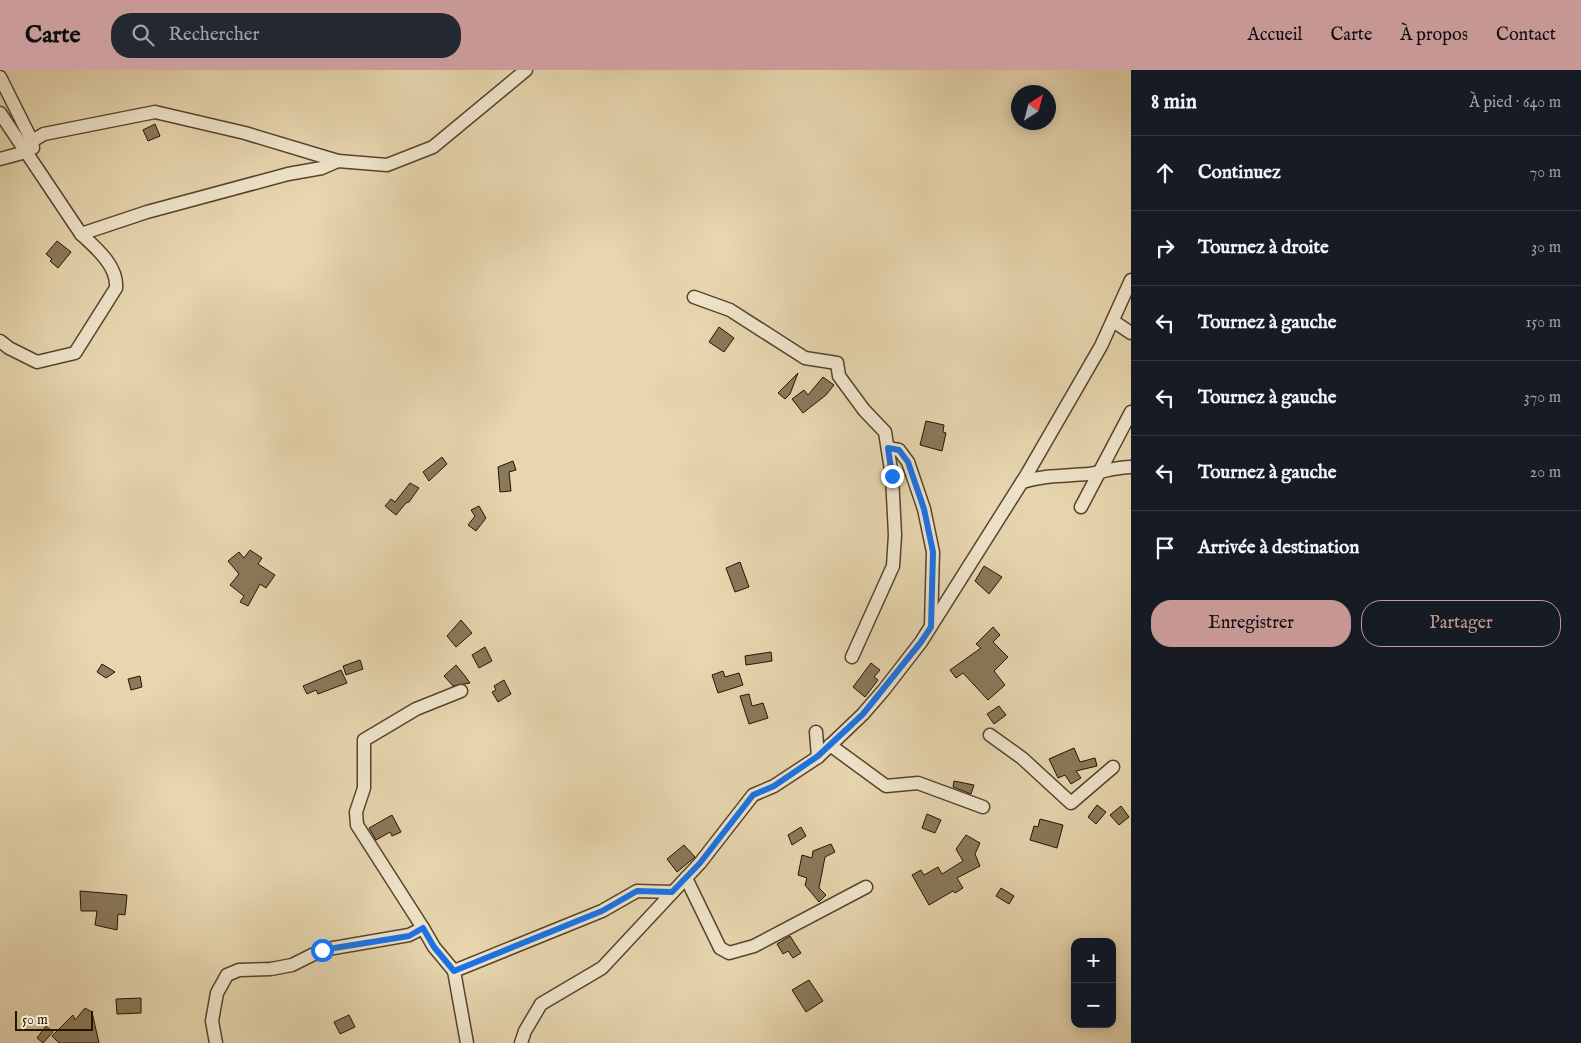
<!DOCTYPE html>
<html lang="fr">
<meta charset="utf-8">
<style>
body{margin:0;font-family:"IM FELL English",serif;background:#242831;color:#f1f3f6}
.controls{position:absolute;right:15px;bottom:15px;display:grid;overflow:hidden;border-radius:10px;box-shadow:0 2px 12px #0003}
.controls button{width:45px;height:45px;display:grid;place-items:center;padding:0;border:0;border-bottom:1px solid #363941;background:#171b24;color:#f1f3f6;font:25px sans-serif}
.compass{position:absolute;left:1011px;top:15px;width:45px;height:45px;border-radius:50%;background:#171b24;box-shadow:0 2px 12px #0003;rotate:36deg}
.scale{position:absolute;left:15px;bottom:12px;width:78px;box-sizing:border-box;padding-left:5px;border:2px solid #251400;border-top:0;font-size:14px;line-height:18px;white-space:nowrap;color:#251400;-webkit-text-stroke:4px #efe4cb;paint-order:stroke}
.stop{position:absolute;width:15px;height:15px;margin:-11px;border:4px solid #1a73e8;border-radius:50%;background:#fff}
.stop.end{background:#1a73e8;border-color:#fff;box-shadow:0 1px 5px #0008}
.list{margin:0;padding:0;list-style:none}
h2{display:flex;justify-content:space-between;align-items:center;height:65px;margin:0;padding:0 20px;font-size:21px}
h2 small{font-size:16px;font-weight:400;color:#9ea1a6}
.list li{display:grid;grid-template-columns:32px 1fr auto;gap:15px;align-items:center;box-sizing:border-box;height:75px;padding:0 20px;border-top:1px solid #363941}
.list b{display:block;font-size:19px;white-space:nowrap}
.list em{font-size:16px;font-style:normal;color:#9ea1a6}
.actions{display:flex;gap:10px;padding:15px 20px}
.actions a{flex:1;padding:11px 0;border:1px solid #c59692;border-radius:20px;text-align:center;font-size:18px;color:#c59692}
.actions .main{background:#c59692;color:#111}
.icon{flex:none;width:28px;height:28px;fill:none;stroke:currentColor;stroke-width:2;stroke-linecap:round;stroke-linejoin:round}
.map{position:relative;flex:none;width:1131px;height:973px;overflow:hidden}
header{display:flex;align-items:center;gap:30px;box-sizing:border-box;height:70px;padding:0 25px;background:#c59692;color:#111}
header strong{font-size:24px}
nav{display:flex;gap:28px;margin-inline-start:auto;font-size:18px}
.search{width:350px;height:45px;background:#242831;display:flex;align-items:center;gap:12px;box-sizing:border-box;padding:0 18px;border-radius:20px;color:#9ea1a6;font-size:19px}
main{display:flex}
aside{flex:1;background:#171b24}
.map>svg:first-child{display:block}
.building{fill:#8a795b;stroke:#251400}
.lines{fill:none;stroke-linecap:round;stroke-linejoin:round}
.minor-casing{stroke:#56442c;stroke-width:15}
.minor{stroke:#efe4cb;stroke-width:12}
.route{stroke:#1a73e8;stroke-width:6}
</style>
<header>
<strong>Carte</strong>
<div class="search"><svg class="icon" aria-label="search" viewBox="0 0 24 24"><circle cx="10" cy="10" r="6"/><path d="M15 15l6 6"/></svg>Rechercher</div>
<nav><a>Accueil</a><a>Carte</a><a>À propos</a><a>Contact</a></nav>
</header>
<main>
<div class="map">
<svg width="1131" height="973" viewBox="0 0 1131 973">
<rect width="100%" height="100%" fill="#e7d6af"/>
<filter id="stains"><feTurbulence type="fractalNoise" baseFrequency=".004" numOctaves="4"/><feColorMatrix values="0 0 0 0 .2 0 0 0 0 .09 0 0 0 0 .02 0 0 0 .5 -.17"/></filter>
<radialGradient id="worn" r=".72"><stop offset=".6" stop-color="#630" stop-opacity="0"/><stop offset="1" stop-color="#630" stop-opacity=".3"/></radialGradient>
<g class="building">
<path d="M155,54l5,12 -12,5 -5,-11z"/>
<path d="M57,171l14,11 -13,16 -8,-7 2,-2 -6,-5z"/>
<path d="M719,257l15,11 -10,14 -15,-10z"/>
<path d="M798,303l-8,21 -5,5 -7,-6z"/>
<path d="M823,307l11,8 -8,10 -23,18 -11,-14 12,-9 4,5z"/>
<path d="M926,351l18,4 -1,7 3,1 -4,18 -22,-6z"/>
<path d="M442,387l5,7 -18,17 -6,-9z"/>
<path d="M513,391l3,9 -7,2 2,19 -11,1 -2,-25z"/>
<path d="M410,413l9,5 -10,14 -3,1 -10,12 -11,-9 6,-7 4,3z"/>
<path d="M479,436l7,12 -10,13 -8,-6 7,-9 -4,-6z"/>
<path d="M250,480l12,8 -4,6 17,11 -9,13 -6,-4 -12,22 -8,-4 4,-6 -14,-11 9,-11 -11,-13 11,-9 5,6z"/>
<path d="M740,492l9,25 -14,5 -9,-24z"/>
<path d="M984,496l18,11 -13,17 -14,-13z"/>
<path d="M461,550l11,13 -16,14 -9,-11z"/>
<path d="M993,557l7,8 -7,7 15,15 -14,14 11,14 -17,15 -25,-27 -7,5 -6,-8 31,-22 -5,-4z"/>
<path d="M485,577l7,14 -13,7 -7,-13z"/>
<path d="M771,582l1,9 -26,4 -1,-9z"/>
<path d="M360,590l3,9 -17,6 -3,-9z"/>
<path d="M871,593l9,7 -6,7 4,3 -13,17 -12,-10z"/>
<path d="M102,594l13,8 -9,6 -9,-6z"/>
<path d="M456,595l9,11 5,7 -17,3 -9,-10z"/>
<path d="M341,600l6,13 -29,11 -2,-4 -9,4 -4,-8z"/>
<path d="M723,601l2,6 14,-4 4,12 -25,8 -6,-18z"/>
<path d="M140,606l2,11 -11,3 -3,-11z"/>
<path d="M504,610l7,14 -13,8 -6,-10 4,-2 -2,-4z"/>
<path d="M749,624l3,12 11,-3 5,15 -19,6 -9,-28z"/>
<path d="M999,636l7,9 -12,9 -7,-10z"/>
<path d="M1074,678l6,14 15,-4 2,8 -21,5 5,7 -10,6 -6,-9 -7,3 -9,-19z"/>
<path d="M954,711l20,4 -3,9 -18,-7z"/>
<path d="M1097,735l9,7 -10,12 -8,-7z"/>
<path d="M1121,736l8,11 -10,8 -9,-10z"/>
<path d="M927,744l14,6 -6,13 -13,-5z"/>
<path d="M392,745l9,17 -9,4 -2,-4 -14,8 -7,-12z"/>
<path d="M1040,749l23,6 -6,23 -27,-8 4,-14 4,1z"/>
<path d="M801,757l5,9 -14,9 -4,-10z"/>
<path d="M966,765l14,8 -5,11 5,12 -23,12 6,10 -8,5 -2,-2 -24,14 -17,-30 9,-5 3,5 14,-8 4,7 21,-13 -7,-12z"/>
<path d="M831,774l4,8 -10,5 -6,31 7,7 -7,7 -14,-17 2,-7 -9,-3 4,-20 10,3 1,-7z"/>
<path d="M684,775l11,12 -18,15 -10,-13z"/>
<path d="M1001,818l13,8 -5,8 -13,-8z"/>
<path d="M80,821l47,4 -2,20 -7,-1 -1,16 -22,-5 2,-14h-16z"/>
<path d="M790,866l11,17 -8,5 -5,-7 -5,3 -6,-10z"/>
<path d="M809,910l14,21 -17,11 -14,-22z"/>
<path d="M141,928v15l-24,1 -1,-15z"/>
<path d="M85,938l7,4 7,31h-40l-7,-7 21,-21 2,5z"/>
<path d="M349,945l6,12 -15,7 -6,-12z"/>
<path d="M46,956l7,6 -10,11 -6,-5z"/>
</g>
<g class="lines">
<g class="minor-casing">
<g id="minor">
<path d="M0,7l32,64 1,7"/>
<path d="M0,43l81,121 66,-22 141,-38 34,-6 16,-7 49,4 46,-18 93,-77"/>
<path d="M32,71l12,-7 111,-22 90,21 93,28"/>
<path d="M0,89l26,-7"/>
<path d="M694,227l36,13 75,48 32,5 2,13 25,34 21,22 7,44 3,59 -2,31 -41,91"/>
<path d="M1113,251l18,12"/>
<path d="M0,271l9,7 28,14 38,-9 41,-65c2,-22 -20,-40 -35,-54"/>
<path d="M888,378l11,2 9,12 16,47 9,43 -2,72"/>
<path d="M1022,412c22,-7 43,-6 66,-8 15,-2 28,-7 43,-7"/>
<path d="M1081,437l50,-95"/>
<path d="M816,662l2,25"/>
<path d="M990,665l32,23 49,45 42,-36"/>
<path d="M830,675l56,41 32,-3 65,24"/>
<path d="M686,808l34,70 9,5 25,-7 112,-59"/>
<path d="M423,858l-66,-103 -1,-13 8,-24v-48l52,-31 45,-18"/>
<path d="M454,901l13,72"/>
<path d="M216,973l-4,-22 5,-28 10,-18 12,-5 32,-1 21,-4 30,-15 87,-15 14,-7 11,19 20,24 148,-60 35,-20 35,1"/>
<path d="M521,973l4,-12 16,-27 61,-36 98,-105 53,-68 21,-9 44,-29 45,-43 20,-23 38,-49 106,-168 74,-128 30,-66"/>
</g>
</g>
<use href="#minor" class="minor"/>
</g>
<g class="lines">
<path class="route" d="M322,880l87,-14 14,-8 11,19 20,24 148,-60 35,-20 35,1 28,-29 53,-68 21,-9 44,-30 45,-42 58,-72 10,-15 2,-75 -9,-43 -16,-47 -9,-12 -11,-2 4,28"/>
</g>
<rect width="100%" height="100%" filter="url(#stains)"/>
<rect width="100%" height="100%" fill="url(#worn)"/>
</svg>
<div class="controls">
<button>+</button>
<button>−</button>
</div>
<svg class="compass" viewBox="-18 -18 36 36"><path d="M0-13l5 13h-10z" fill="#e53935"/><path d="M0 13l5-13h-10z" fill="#9ea1a6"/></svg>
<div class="scale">50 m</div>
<div class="stop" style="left:322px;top:880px"></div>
<div class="stop end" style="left:892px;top:406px"></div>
</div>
<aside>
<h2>8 min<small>À pied · 640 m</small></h2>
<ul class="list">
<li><svg class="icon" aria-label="ahead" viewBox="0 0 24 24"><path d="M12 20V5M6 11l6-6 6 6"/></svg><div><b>Continuez</b></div><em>70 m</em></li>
<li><svg class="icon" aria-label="right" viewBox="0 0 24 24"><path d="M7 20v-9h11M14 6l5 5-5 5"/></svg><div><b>Tournez à droite</b></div><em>30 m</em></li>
<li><svg class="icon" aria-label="left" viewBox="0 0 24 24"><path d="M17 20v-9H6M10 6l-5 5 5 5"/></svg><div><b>Tournez à gauche</b></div><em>150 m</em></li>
<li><svg class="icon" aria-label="left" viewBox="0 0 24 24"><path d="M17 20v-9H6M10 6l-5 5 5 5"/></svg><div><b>Tournez à gauche</b></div><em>370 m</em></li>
<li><svg class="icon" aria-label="left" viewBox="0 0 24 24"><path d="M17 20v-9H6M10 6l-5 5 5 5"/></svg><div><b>Tournez à gauche</b></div><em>20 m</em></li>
<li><svg class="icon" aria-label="arrive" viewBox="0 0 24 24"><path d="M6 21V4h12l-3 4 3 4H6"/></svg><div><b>Arrivée à destination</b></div></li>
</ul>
<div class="actions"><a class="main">Enregistrer</a><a>Partager</a></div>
</aside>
</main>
